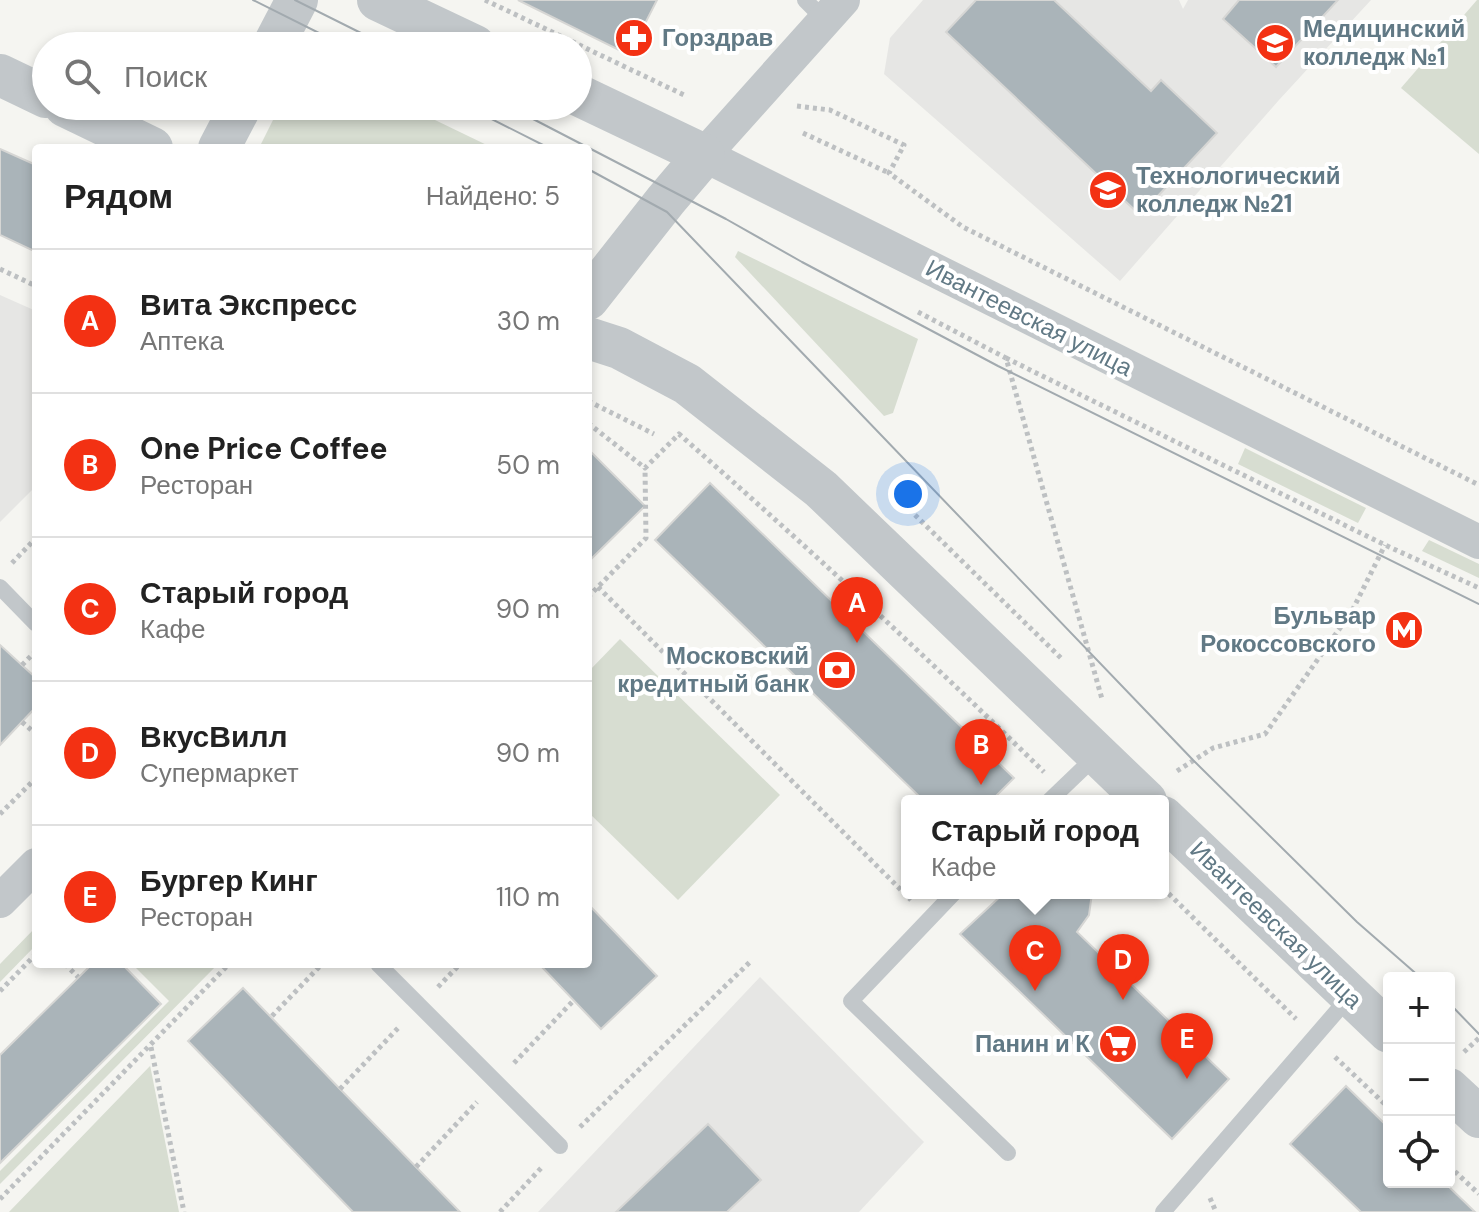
<!DOCTYPE html>
<html lang="ru">
<meta charset="utf-8">
<style>
body{margin:0;font-family:"DM Sans",sans-serif;background:#f6f6f6;color:#222}
.controls{position:absolute;right:24px;bottom:24px;display:grid;overflow:hidden;border-radius:8px;box-shadow:0 4px 12px #0003}
.controls button{width:72px;height:72px;display:grid;place-items:center;padding:0;border:0;border-bottom:2px solid #e0e0e0;background:#fff;color:#222;font:40px sans-serif}
.you{position:absolute;left:908px;top:494px;width:28px;height:28px;margin:-20px;border:6px solid #fff;border-radius:50%;background:#1a73e8;box-shadow:0 0 0 12px #1a73e833}
.badge{display:grid;place-items:center;width:52px;height:52px;border-radius:50%;background:#f33113;color:#fff;font-size:26px;font-weight:700}
.pin{position:absolute;translate:-50% -66px;filter:drop-shadow(0 2px 4px #0008)}
.pin::after{content:'';position:absolute;top:42px;width:28px;height:24px;background:inherit;clip-path:polygon(0 0,100% 0,50% 100%)}
.popup{position:absolute;left:901px;top:795px;width:268px;height:104px;box-sizing:border-box;display:grid;place-content:center;border-radius:8px;background:#fff;filter:drop-shadow(0 2px 6px #0005);font-size:26px;white-space:nowrap;color:#767676}
.popup b{font-size:30px;color:#222}
.popup::after{content:'';position:absolute;left:50%;top:100%;margin-left:-16px;border:16px solid transparent;border-top-color:#fff}
.list{margin:0;padding:0;list-style:none}
h2{display:flex;justify-content:space-between;align-items:center;height:104px;margin:0;padding:0 32px;font-size:34px}
h2 small{font-size:26px;font-weight:400;color:#767676}
.list li{display:grid;grid-template-columns:52px 1fr auto;gap:24px;align-items:center;box-sizing:border-box;height:144px;padding:0 32px;border-top:2px solid #e0e0e0}
.list b{display:block;font-size:30px;white-space:nowrap}
.list p{margin:0;font-size:26px;white-space:nowrap;color:#767676}
.list em{font-size:26px;font-style:normal;color:#767676}
.icon{flex:none;width:44px;height:44px;fill:none;stroke:currentColor;stroke-width:2;stroke-linecap:round;stroke-linejoin:round}
.map{position:relative;flex:none;width:1479px;height:1212px;overflow:hidden}
.search{position:absolute;background:#fff;box-shadow:0 4px 12px #0003;left:32px;top:32px;width:560px;height:88px;display:flex;align-items:center;gap:20px;box-sizing:border-box;padding:0 28px;border-radius:44px;color:#767676;font-size:30px}
.panel{position:absolute;background:#fff;box-shadow:0 4px 12px #0003;left:32px;top:144px;width:560px;height:824px;border-radius:8px}
.map>svg:first-child{display:block}
.built{fill:#e6e6e4}
.green{fill:#d7ddd1}
.building{fill:#aab4b9;stroke:#d6d6d4;stroke-width:2}
.lines{fill:none;stroke-linecap:round;stroke-linejoin:round}
.path{stroke:#bdc0c2;stroke-width:5;stroke-dasharray:4 4;stroke-linecap:butt}
.service{stroke:#c2c7ca;stroke-width:16}
.minor{stroke:#c2c7ca;stroke-width:34}
.tertiary{stroke:#c2c7ca;stroke-width:42}
.tram{stroke:#a2aaaf;stroke-width:2}
.labels{text-anchor:middle;stroke-width:8;stroke-linejoin:round;paint-order:stroke}
.poi-label{font-size:24px;font-weight:bold;fill:#617985;stroke:#fff;text-anchor:start}
.street-label{font-size:24px;fill:#617985;stroke:#fff}
</style>
<div class="map">
<svg width="1479" height="1212" viewBox="0 0 1479 1212">
<rect width="100%" height="100%" fill="#f5f5f1"/>
<g class="built">
<path d="M923,0h256l4,9 5,-9h183l-92,100 -159,181 -236,-207 6,-36z"/>
<path d="M0,295l36,16v175l-36,36z"/>
<path d="M760,977l164,165 -65,70h-321z"/>
</g>
<g class="green">
<path d="M1477,0h2v154l-78,-66z"/>
<path d="M280,106h126l87,42h-234z"/>
<path d="M738,251l180,88 -25,74 -9,3 -149,-159z"/>
<path d="M1245,448l121,60 -8,15 -120,-59z"/>
<path d="M1429,540l50,24v14l-57,-27z"/>
<path d="M620,639l160,156 -102,105 -90,-88v-140z"/>
<path d="M36,927v18l-36,37v-18z"/>
<path d="M132,964h86l-218,220v-13l169,-170z"/>
<path d="M150,1065l29,147h-170l141,-146z"/>
</g>
<g class="building">
<path d="M518,0h139l-28,55z"/>
<path d="M976,0h78l97,91 10,-11 56,53 -77,82 -194,-183z"/>
<path d="M1239,0h99l-62,67 -53,-48z"/>
<path d="M0,149l36,16v87l-36,-17z"/>
<path d="M588,449l57,57 -57,56z"/>
<path d="M710,483l304,295 -23,23h-67l-269,-261z"/>
<path d="M0,645l36,33v29l-36,38z"/>
<path d="M1004,893h88l-3,22 -12,17 152,147 -57,60 -212,-205z"/>
<path d="M588,904l69,72 -56,53 -62,-65h49z"/>
<path d="M92,964h30l39,40 -161,159v-108z"/>
<path d="M243,988l97,101 120,123h-107l-165,-171z"/>
<path d="M1346,1086l43,42v54h55l31,30h-114l-71,-68z"/>
<path d="M708,1124l53,56 -34,32h-111z"/>
</g>
<g class="lines">
<g class="path">
<path d="M485,0l199,95"/>
<path d="M797,106l33,4 74,35 -15,28 74,54 516,258"/>
<path d="M803,133l86,40"/>
<path d="M0,269l36,17"/>
<path d="M918,312l88,46 96,341"/>
<path d="M1006,358l379,187 94,43"/>
<path d="M588,401l66,33"/>
<path d="M588,423l57,45 34,-34c125,110 246,221 365,338"/>
<path d="M915,515l148,145"/>
<path d="M12,563l24,-25"/>
<path d="M598,587l313,313"/>
<path d="M588,597l58,-59 -1,-70"/>
<path d="M22,665l13,-13"/>
<path d="M22,722l14,12"/>
<path d="M1177,771l36,-23 52,-14 87,-123 33,-66"/>
<path d="M0,814l36,-36"/>
<path d="M1163,888l133,131"/>
<path d="M65,964l13,13"/>
<path d="M438,987l22,-23"/>
<path d="M0,991l36,-37"/>
<path d="M272,1016l50,-52"/>
<path d="M151,1047l33,165"/>
<path d="M1464,1052l15,-14"/>
<path d="M1335,1057l54,51"/>
<path d="M514,1063l60,-63"/>
<path d="M340,1089l60,-63"/>
<path d="M580,1127l172,-167"/>
<path d="M1449,1166l30,28"/>
<path d="M416,1167l61,-65"/>
<path d="M1210,1198l6,14"/>
<path d="M0,1199l229,-235"/>
<path d="M500,1212l43,-46"/>
</g>
<g class="service">
<path d="M805,0l20,20"/>
<path d="M0,587l36,37"/>
<path d="M1049,801l48,-46"/>
<path d="M954,893l-103,108 157,152"/>
<path d="M378,964l182,182"/>
<path d="M1163,1212l187,-216"/>
</g>
<g class="minor">
<path d="M843,0l-139,155 775,387"/>
<path d="M0,901l36,-36"/>
</g>
<g class="tertiary">
<path d="M378,0l97,46"/>
<path d="M273,46l24,-46"/>
<path d="M0,75l46,22"/>
<path d="M578,95l126,60 -38,45 -78,99"/>
<path d="M65,106l87,42"/>
<path d="M219,148l22,-42"/>
<path d="M588,338l31,10 68,36 134,105 325,312"/>
<path d="M1163,817l226,215"/>
<path d="M1449,1089l30,28"/>
</g>
<g class="tram">
<path d="M253,0l92,46"/>
<path d="M295,0l92,46"/>
<path d="M466,106l83,42"/>
<path d="M508,106l218,113 76,43 196,104 481,238"/>
<path d="M588,169l79,43 526,548 164,162 64,56"/>
<path d="M1449,1003l30,31"/>
</g>
</g>
<defs>
<g id="pharmacy-disc" transform="scale(2)"><circle r="9.5" fill="#f33113" stroke="#fff"/><path d="M-2-6h4v4h4v4h-4v4h-4v-4h-4v-4h4Z" fill="#fff"/></g>
<g id="university-disc" transform="scale(2)"><circle r="9.5" fill="#f33113" stroke="#fff"/><path d="M0-5L7-2L0 1L-7-2ZM-4 1L0 2.5L4 1V4Q0 6-4 4Z" fill="#fff"/></g>
<g id="metro-disc" transform="scale(2)"><circle r="9.5" fill="#f33113" stroke="#fff"/><path d="M-5.5 5V-5H-3L0 0L3-5H5.5V5H3V-.5L0 4L-3-.5V5Z" fill="#fff"/></g>
<g id="bank-disc" transform="scale(2)"><circle r="9.5" fill="#f33113" stroke="#fff"/><path d="M-6-4H6V4H-6ZM0-2.3a2.3 2.3 0 1 0 0 4.6a2.3 2.3 0 1 0 0-4.6Z" fill="#fff"/></g>
<g id="supermarket-disc" transform="scale(2)"><circle r="9.5" fill="#f33113" stroke="#fff"/><path d="M-6-5.5h2.5l.6 2H6L4.5 2H-2.5L-4.4-4H-6ZM-1.5 3.2a1.3 1.3 0 1 0 .1 0ZM3 3.2a1.3 1.3 0 1 0 .1 0Z" fill="#fff"/></g>
</defs>
<g fill-rule="evenodd">
<use href="#pharmacy-disc" x="634" y="38"/>
<use href="#university-disc" x="1275" y="43"/>
<use href="#university-disc" x="1108" y="190"/>
<use href="#metro-disc" x="1404" y="630"/>
<use href="#bank-disc" x="837" y="670"/>
<use href="#supermarket-disc" x="1118" y="1044"/>
</g>
<g class="labels">
<g class="poi-label">
<text x="1303" y="37">Медицинский<tspan x="1303" dy="28">колледж №1</tspan></text>
<text x="662" y="46">Горздрав</text>
<text x="1136" y="184">Технологический<tspan x="1136" dy="28">колледж №21</tspan></text>
<text x="1376" y="624" text-anchor="end">Бульвар<tspan x="1376" dy="28">Рокоссовского</tspan></text>
<text x="809" y="664" text-anchor="end">Московский<tspan x="809" dy="28">кредитный банк</tspan></text>
<text x="1090" y="1052" text-anchor="end">Панин и К</text>
</g>
<g class="street-label">
<text transform="translate(1029 318) rotate(27)" y="8">Ивантеевская улица</text>
<text transform="translate(1276 925) rotate(44)" y="8">Ивантеевская улица</text>
</g>
</g>
</svg>
<div class="controls">
<button>+</button>
<button>−</button>
<button><svg class="icon" aria-label="locate" viewBox="0 0 24 24"><circle cx="12" cy="12" r="6"/><path d="M12 2v4M12 18v4M2 12h4M18 12h4"/></svg></button>
</div>
<div class="you"></div>
<div class="pin badge" style="left:857px;top:643px">A</div>
<div class="pin badge" style="left:981px;top:785px">B</div>
<div class="pin badge" style="left:1035px;top:991px">C</div>
<div class="popup"><b>Старый город</b>Кафе</div>
<div class="pin badge" style="left:1123px;top:1000px">D</div>
<div class="pin badge" style="left:1187px;top:1079px">E</div>
<div class="search"><svg class="icon" aria-label="search" viewBox="0 0 24 24"><circle cx="10" cy="10" r="6"/><path d="M15 15l6 6"/></svg>Поиск</div>
<section class="panel">
<h2>Рядом<small>Найдено: 5</small></h2>
<ul class="list">
<li><span class="badge">A</span><div><b>Вита Экспресс</b><p>Аптека</p></div><em>30 m</em></li>
<li><span class="badge">B</span><div><b>One Price Coffee</b><p>Ресторан</p></div><em>50 m</em></li>
<li><span class="badge">C</span><div><b>Старый город</b><p>Кафе</p></div><em>90 m</em></li>
<li><span class="badge">D</span><div><b>ВкусВилл</b><p>Супермаркет</p></div><em>90 m</em></li>
<li><span class="badge">E</span><div><b>Бургер Кинг</b><p>Ресторан</p></div><em>110 m</em></li>
</ul>
</section>
</div>
